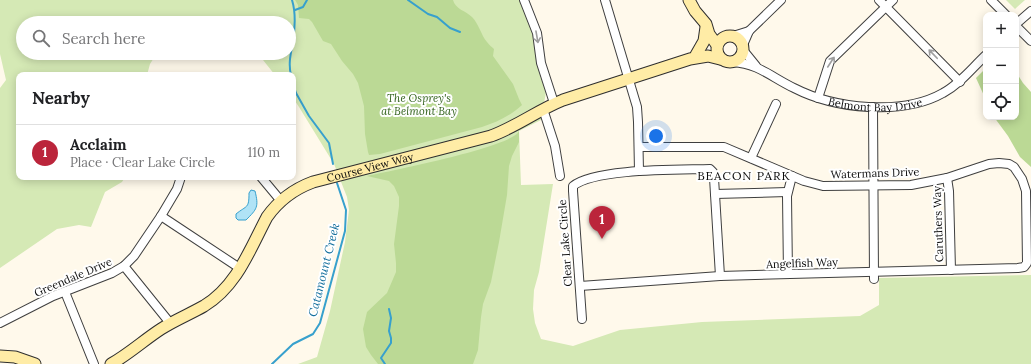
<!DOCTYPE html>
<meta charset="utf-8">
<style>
body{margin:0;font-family:Lora,serif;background:#f6f6f6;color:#202124}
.controls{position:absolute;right:12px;top:12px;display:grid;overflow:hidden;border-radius:8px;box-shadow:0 2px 10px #0003}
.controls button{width:36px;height:36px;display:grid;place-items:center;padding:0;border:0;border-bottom:1px solid #e0e0e0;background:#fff;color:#202124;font:20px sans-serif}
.you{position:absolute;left:656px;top:136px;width:14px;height:14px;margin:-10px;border:3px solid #fff;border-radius:50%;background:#1a73e8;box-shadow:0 0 0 6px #1a73e833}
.badge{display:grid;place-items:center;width:26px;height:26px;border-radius:50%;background:#bb253b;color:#fff;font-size:13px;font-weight:700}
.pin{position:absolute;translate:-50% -33px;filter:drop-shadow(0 1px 2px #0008)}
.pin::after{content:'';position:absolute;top:21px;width:14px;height:12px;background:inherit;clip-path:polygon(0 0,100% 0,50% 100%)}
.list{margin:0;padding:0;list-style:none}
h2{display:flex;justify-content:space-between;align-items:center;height:52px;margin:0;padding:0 16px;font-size:17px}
h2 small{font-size:13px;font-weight:400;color:#757577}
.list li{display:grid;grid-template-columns:26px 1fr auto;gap:12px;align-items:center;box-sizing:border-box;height:56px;padding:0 16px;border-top:1px solid #e0e0e0}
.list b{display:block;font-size:15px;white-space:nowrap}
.list p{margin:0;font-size:13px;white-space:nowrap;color:#757577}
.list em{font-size:13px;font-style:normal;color:#757577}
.icon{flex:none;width:22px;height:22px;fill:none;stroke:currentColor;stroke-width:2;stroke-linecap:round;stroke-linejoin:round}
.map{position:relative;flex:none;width:1031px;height:364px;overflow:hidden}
.search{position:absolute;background:#fff;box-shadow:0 2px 10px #0003;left:16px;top:16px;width:280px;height:44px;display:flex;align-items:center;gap:10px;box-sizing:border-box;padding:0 14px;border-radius:22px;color:#757577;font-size:15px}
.panel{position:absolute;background:#fff;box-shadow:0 2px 10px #0003;left:16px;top:72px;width:280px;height:108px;border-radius:8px}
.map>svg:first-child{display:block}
.green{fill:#d5e9b5}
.forest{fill:#bbd995}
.water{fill:#b0e3f6;stroke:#37a0cd}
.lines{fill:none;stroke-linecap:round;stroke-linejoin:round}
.stream{stroke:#37a0cd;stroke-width:2}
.street-casing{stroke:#3f3f3f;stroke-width:10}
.secondary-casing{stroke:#2e2e2e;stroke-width:13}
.street{stroke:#fff;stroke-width:8}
.secondary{stroke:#ffeca6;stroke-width:11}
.oneway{stroke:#9e9e9e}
.labels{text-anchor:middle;stroke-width:4;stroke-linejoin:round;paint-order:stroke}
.park-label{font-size:11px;font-style:italic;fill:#33631d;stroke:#fff}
.street-label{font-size:11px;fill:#0c0c0c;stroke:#fff}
.neighbourhood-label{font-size:12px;letter-spacing:1px;fill:#0c0c0c;stroke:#fff}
.water-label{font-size:12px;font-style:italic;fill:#16709d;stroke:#fff}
</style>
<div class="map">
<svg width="1031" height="364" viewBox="0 0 1031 364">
<rect width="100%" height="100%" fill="#fff9eb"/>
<g class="green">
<path d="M0,0h520l13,35 7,41 6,16 -5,28 -22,11 2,54 32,-1 -14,88 -5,18 -1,19 2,14 6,16 32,7 47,-16 82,-8 158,-6 19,-11v-27l152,-3v89h-733l19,-7 13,-46 15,-69 4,-32 -2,-13 -13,-33 -35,-57 -6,-9v-23h-18l-12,-15 -8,-7h34v-30h-70l-39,-7 -5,7h-152v30h134l-7,11 -3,11h-128v102h106l-3,5 -17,10 -14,35 -12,-2 -22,4 -57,39v-180l6,-8 -6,-26z"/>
<path d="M1006,0h19l-10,9z"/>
</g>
<g class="forest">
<path d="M295,0h158c2,9 13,11 19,17 7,7 9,18 15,25 2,3 5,5 7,7l-1,7 20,28 6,15 3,6c-12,11 -25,17 -40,22l-102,27 -11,1 -1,-3 -3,-18 -1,-28 -6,-23 -5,-9 -11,-13 -11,-17 -8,-3 -11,-19 -3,-3 -10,-1 -1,-13z"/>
<path d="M986,68v32l-10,-22z"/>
<path d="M1016,72l7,11 8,9v75l-11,-10 -12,-21 -14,-19h22z"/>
<path d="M519,131v11l-7,14 -3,10 -2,29 -8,47 -8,40 -8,22 -2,13 -3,33 -5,14h-95l-7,-9 -5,-8 -3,-18 4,-17 20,-19 9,-21v-9l-2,-19 5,-38v-9l-5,-11 -5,-5 -22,-5c22,-5 146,-29 152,-45z"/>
</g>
<path class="water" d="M251,190l4,1c4,16 2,18 -9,29h-8l-2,-2v-4c11,-9 13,-5 13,-21z"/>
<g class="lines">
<g class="stream">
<path d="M408,0l20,14 9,3 13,11 10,4"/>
<path d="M295,10l8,-3 4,-7"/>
<path d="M291,75c-3,-12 0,-22 2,-34 2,-13 3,-28 -1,-41"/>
<path d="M293,84l3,9 13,23 20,27 4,21"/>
<path d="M272,364l21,-20 20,-10 7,-11 25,-92 1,-21 -9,-27"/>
<path d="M385,364l-4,-6 10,-15v-5l-2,-7 2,-13 -2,-9"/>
</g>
<g class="street-casing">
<g id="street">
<path d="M524,0l13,33 4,30 13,40"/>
<path d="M605,0l32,107 1,15 1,49"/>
<path d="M879,0l81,82"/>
<path d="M991,0l15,15"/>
<path d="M1016,24l15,-13"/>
<path d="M1016,26l15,15"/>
<path d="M733,36l16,-5"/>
<path d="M743,45l6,-14 32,-31"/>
<path d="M743,50l13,16"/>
<path id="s1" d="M733,62c26,2 38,15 61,26 41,21 108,28 149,5 17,-9 29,-25 43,-38"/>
<path d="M818,98l12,-37 63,-61"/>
<path d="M873,107l1,172"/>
<path d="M543,109l12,37 5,30"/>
<path d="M751,158l25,-54"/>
<path d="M261,177l20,24"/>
<path d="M947,178l2,13 2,79"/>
<path d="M715,194l72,-2"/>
<path d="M161,216l80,53"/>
<path d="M124,266l46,57"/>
<path d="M788,274l-1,-78 5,-20"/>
<path d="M580,286l140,-10 298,-8 6,-1 3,-4 -1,-72 -4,-12 -8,-12 -5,-3 -10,-1 -10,1 -42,14 -36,7 -88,1 -19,-5 -80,-34h-85"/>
<path d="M65,292l29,72"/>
<path d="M582,319l-9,-128v-5c22,-18 107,-16 137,-17l3,3 1,6 6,98"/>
<path d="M0,323l53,-27 59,-23 12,-7 10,-10 27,-40 16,-27 4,-12"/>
</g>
</g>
<g class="secondary-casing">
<g id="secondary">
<path d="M689,0l6,11 11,13 3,10 8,11"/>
<circle cx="730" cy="49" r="13"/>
<path d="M696,55l8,-14 2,-14"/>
<path d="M0,356l15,1 20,7"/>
<path id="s2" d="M111,364c18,-10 33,-24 50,-35 14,-9 29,-15 43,-23 33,-20 46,-57 63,-89 12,-17 27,-28 46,-35l178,-46c25,-9 47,-26 72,-36l127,-41 18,-3 12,3"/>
</g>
</g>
<use href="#street" class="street"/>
<use href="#secondary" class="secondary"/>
</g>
<defs><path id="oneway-shaft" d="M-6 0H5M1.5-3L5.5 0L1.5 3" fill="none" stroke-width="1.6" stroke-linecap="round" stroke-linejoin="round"/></defs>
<g class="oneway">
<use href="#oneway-shaft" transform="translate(537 37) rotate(80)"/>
<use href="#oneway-shaft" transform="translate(933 54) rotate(-134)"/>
<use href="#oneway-shaft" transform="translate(831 62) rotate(-57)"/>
</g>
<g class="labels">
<g class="park-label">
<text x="419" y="102">The Osprey's<tspan x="419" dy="13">at Belmont Bay</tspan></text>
</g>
<g class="street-label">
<text dy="4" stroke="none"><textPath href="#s1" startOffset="151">Belmont Bay Drive</textPath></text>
<text dy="4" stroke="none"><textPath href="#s2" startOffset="338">Course View Way</textPath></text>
<text transform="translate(875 173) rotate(-2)" y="4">Watermans Drive</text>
<text transform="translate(938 224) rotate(-92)" y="4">Caruthers Way</text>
<text transform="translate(565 243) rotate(-94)" y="4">Clear Lake Circle</text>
<text transform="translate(802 263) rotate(-2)" y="4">Angelfish Way</text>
<text transform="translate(73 277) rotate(-23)" y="4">Greendale Drive</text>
</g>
<g class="neighbourhood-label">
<text x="744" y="180">BEACON PARK</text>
</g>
<g class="water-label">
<text transform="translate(324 270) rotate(-76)" y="4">Catamount Creek</text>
</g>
</g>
</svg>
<div class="controls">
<button>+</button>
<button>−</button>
<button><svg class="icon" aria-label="locate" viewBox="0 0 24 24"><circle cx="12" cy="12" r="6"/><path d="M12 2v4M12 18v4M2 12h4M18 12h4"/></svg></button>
</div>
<div class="you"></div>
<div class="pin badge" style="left:602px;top:239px">1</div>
<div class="search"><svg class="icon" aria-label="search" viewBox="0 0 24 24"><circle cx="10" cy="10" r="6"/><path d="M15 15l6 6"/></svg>Search here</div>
<section class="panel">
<h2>Nearby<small></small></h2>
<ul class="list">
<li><span class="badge">1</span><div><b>Acclaim</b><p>Place · Clear Lake Circle</p></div><em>110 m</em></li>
</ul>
</section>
</div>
